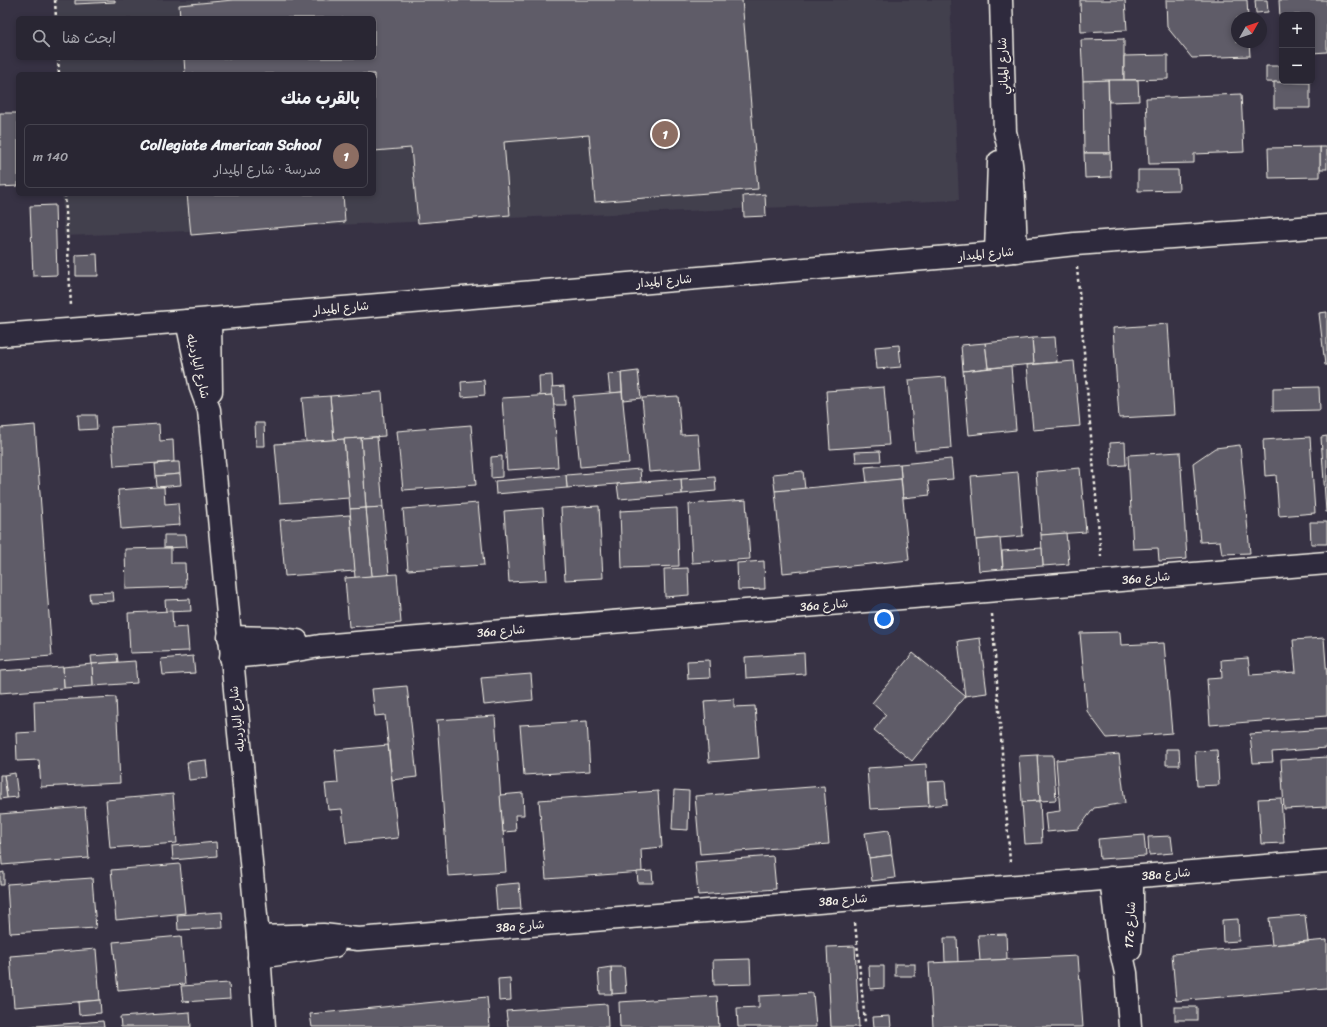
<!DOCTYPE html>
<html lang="ar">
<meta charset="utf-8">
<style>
body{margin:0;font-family:Sriracha,"Playpen Sans Arabic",sans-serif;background:#312e3b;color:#f1f3f6;direction:rtl}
.controls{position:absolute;right:12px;top:12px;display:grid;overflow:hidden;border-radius:6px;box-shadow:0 2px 6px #0003}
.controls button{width:36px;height:36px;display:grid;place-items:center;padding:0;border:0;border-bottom:1px solid #45434e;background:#292633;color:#f1f3f6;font:20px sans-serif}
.compass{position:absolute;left:1231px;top:12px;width:36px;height:36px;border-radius:50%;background:#292633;box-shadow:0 2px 6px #0003;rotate:50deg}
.you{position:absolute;left:884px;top:619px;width:14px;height:14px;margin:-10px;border:3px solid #fff;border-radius:50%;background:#1a73e8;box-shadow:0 0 0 6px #1a73e833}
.badge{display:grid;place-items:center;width:26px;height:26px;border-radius:50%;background:#ea580c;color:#fff;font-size:13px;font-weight:700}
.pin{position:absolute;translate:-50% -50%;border:2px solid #fff;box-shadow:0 1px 4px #0006}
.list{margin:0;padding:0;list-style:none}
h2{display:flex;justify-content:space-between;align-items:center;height:52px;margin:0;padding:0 16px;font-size:17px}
h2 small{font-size:13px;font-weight:400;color:#a5a5ac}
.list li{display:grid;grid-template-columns:26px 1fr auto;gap:12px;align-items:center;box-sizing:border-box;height:64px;margin:0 8px 8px;padding:0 8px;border:1px solid #45434e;border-radius:6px}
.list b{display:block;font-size:15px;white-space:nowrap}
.list p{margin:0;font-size:13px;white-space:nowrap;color:#a5a5ac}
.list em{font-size:13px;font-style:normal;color:#a5a5ac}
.icon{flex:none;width:22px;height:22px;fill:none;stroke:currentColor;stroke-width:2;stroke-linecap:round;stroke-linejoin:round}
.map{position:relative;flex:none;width:1327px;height:1027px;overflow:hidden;direction:ltr}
.search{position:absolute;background:#292633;box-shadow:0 2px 6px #0003;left:16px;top:16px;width:360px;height:44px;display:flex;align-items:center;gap:10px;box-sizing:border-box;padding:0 14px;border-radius:6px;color:#a5a5ac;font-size:15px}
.panel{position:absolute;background:#292633;box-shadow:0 2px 6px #0003;left:16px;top:72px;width:360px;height:124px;border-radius:6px;direction:rtl}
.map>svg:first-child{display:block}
.built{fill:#433f4e}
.building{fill:#5f5c67;stroke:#f4f1e8}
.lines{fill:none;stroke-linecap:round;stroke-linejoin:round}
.minor-casing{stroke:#f4f1e8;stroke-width:25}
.path{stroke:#f4f1e8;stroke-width:2.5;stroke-dasharray:3 3;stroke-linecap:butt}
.minor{stroke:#2f2a3d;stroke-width:22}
.labels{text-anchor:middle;stroke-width:4;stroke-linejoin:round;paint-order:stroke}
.street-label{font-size:12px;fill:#f4f1e8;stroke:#2f2a3d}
</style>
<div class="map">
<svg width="1327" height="1027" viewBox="0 0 1327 1027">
<rect width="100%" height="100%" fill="#373244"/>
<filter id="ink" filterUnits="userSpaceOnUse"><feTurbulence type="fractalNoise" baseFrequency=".025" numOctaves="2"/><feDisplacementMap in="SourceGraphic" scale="8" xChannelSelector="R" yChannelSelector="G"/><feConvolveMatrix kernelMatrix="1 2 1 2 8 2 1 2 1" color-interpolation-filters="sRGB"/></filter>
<g filter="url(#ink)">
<path class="built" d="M54,0h896l9,200 -895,36 -2,-42h312v-120h-317l-1,-16h318v-40h-320z"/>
<g class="building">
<path d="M75,0h40v2l-40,2z"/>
<path d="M233,0h509l16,189 -163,13 -6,-67 -85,7 6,73 -92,8 -7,-75 -37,3v-77h-189l-1,-16h190v-40h-194l-1,-13z"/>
<path d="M1080,0h45l2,30 -46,2z"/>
<path d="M1166,0h81l1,18h-11v24h12l1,14 -58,2 -25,-31z"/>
<path d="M1255,0h12l1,12 -12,1z"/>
<path d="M1279,0h48v52l-15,1v-38h-30v39z"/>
<path d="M1124,39v41l-41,1 -2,-41z"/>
<path d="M1168,55v24l-44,1v-24z"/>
<path d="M1266,66h16v15h18v2l-34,-1z"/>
<path d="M1108,80h30l1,21 -30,1z"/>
<path d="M1108,80l2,73h-26l-1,-72z"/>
<path d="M1274,82l36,1v25h-36z"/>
<path d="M1241,94l3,58 -50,2v9l-45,1 -3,-66z"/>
<path d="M0,113h18v73l-18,1z"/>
<rect x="1320" y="147" width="7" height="22"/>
<path d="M1320,147v30l-51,1 -1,-30z"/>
<path d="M1084,153h26l1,24 -26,1z"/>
<path d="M1138,170h40l1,20 -41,1z"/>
<path d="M187,194h156l2,28 -154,13z"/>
<path d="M765,194l1,22 -22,1 -1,-21z"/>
<path d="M55,205l2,70 -24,1 -3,-70z"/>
<path d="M97,254l1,22h-22v-21z"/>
<path d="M1327,312v53h-2l-6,-52z"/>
<path d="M1168,324l6,91 -55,3 -6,-90z"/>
<path d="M1055,337l2,25 -23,2 -2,-26z"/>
<path d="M1032,338l2,26 -46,4 -3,-25z"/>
<path d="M985,343l3,25 -25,3 -2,-26z"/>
<path d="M899,345l2,22 -24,2 -2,-22z"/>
<path d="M1074,361l6,65 -47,4 -6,-65z"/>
<path d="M1011,366l5,64 -47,5 -6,-64z"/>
<path d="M638,371l3,27 -18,2 -2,-27z"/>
<path d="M621,373l1,19 -12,1 -2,-19z"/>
<path d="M552,375l1,20 -13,1 -1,-20z"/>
<path d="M946,377l5,71 -36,3 -6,-71z"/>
<path d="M484,380l1,15 -23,2 -1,-15z"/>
<path d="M564,386l1,19h-12l-1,-18z"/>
<path d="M884,387l5,58 -59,4 -4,-58z"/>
<path d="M1319,387l1,23 -47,1v-23z"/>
<path d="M382,392l3,44 -51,4 -4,-44z"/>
<path d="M622,392l7,71 -49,4 -7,-71z"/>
<path d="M553,395l5,72 -51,3 -5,-72z"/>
<path d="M330,396l4,44 -28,2 -4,-44z"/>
<path d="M678,396l3,39 17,-1 3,34 -52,4 -7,-74z"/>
<path d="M78,415h18l1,14 -18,1z"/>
<path d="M255,423h9l1,23h-9z"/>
<path d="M159,424l1,17 13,-1 1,22 -60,4 -3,-39z"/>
<path d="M35,425l17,231 -52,4v-232z"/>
<path d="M471,425l5,60 -73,5 -6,-59z"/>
<path d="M1327,436v76h-1l-5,-75z"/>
<path d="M377,437l6,70 -17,1 -5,-70z"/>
<path d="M1310,437l5,76 -36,3 -3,-41 -11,1 -2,-36z"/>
<path d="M361,438l5,70 -16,1 -6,-70z"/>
<path d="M344,439l5,59 -69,5 -5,-59z"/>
<path d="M1125,442l1,23 -15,1 -1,-23z"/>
<path d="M1240,445l10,108 -28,1 -2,-13 -20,1 -7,-79 22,-15z"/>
<path d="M880,451l1,10 -25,1 -1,-10z"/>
<path d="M1180,452l7,107 -28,2 -1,-13 -25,1 -5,-94z"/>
<path d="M502,456v21l-11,1v-21z"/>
<path d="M951,459l2,20 -25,2 2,14 -27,3 -3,-34z"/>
<path d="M174,462h5l1,12 -24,2 -1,-12z"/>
<path d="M900,464l1,15 -34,4 -2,-16z"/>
<path d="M1080,468l6,64 -45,3 -5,-63z"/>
<path d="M640,469l1,13 -74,6 -1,-13z"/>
<path d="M803,471l2,18 -30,2 -2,-17z"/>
<path d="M1018,472l5,64 -47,4 -5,-64z"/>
<path d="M180,474l1,11 -24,2 -1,-11z"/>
<path d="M566,475l1,13 -71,6 -1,-13z"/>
<path d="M715,477l1,14 -34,3 -1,-15z"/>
<path d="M681,479l1,15 -63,5 -2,-15z"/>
<path d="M901,479l8,81 -126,13 -8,-82z"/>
<path d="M157,487h7l1,17 13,-1 2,22 -59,4 -3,-39z"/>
<path d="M746,500l4,59 -58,4 -3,-59z"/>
<path d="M478,503l6,62 -76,5 -5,-61z"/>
<path d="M599,506l4,72 -38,2 -4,-72z"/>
<path d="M383,507l6,68 -17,1 -6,-68z"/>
<path d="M366,508l6,68 -17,2 -5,-69z"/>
<path d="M543,508l4,72 -38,2 -5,-71z"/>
<path d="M677,508l2,58 -57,2 -2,-57z"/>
<path d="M350,515l5,56 -70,5 -5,-56z"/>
<path d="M1310,522h17v22h-16z"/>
<path d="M1066,533l3,31 -26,2 -2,-31z"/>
<path d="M164,535h22l1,12 -23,1z"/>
<path d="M1000,538l3,31 -24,2 -3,-31z"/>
<path d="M164,548h7v15h14l1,24 -60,2 -1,-40z"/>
<path d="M1042,548l1,18 -40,3 -1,-18z"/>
<path d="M764,561l1,28 -27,1 -1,-27z"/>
<path d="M688,568l1,27 -24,2 -1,-28z"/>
<path d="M397,574l4,49 -52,4 -4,-49z"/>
<path d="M113,592l1,9 -24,1 -1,-9z"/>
<path d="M190,599l1,12 -25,1 -1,-12z"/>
<path d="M172,611l1,17 14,-1 2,24 -59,2 -2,-40z"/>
<path d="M1120,632l1,13 43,-2 8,90 -65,5 -20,-27 -7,-78z"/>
<path d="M980,638l7,55 -22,3 -7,-55z"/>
<path d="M1324,638l3,40v38l-117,9 -3,-46 15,-1 -1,-18 27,-2 2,17 46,-3 -3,-32z"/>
<path d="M804,653l1,21 -59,4 -1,-21z"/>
<path d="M913,653l52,43 -53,65 -38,-31 12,-15 -14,-12z"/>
<path d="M117,654l1,8 -26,2 -1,-8z"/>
<path d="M193,656l2,17 -32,2 -2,-16z"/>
<path d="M709,660l1,18 -22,1 -1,-18z"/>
<path d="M135,661l2,22 -44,3 -1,-22z"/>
<path d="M92,664l1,22 -29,2 -1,-21z"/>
<path d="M63,667l1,21 -64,5v-22z"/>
<path d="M531,674l2,26 -49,5 -3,-27z"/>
<path d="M407,686l10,91 -25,3 -7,-65 -10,1 -3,-27z"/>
<path d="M116,697l4,86 -79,4 -2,-27 -22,1 -1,-28 19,-1 -1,-31z"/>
<path d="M734,699v8l21,-1 4,52 -50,4 -5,-61z"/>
<path d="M495,716l11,156 -58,4 -11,-156z"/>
<path d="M587,721l3,50 -66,4 -4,-50z"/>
<path d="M1327,729v19l-55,4 1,10 -20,1 -3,-29z"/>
<path d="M388,745l10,93 -52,5 -4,-34 -14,1 -3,-26 13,-1 -3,-33z"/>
<path d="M1166,749h13l1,16h-14z"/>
<path d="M1217,750l2,35 -22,1 -2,-35z"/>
<path d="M1119,754l6,49 -31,5 -16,21 -31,3 -2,-19 15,-2 -4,-51z"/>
<path d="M1037,755h16l3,45 -16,1z"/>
<path d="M1037,755l3,46 -18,1 -3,-46z"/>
<path d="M1327,757v50l-43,2 -3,-49z"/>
<path d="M206,760l2,18 -19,2 -2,-18z"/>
<path d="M926,764l3,42 -59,3 -3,-41z"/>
<path d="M15,773l3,24 -11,1 -3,-23z"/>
<path d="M0,775h4l3,23 -7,1z"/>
<path d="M945,781l2,23 -18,2 -1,-24z"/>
<path d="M824,786l5,58 -129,10 -5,-58z"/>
<path d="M674,790l15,1 -1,39 -16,-1z"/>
<path d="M658,791l4,56 -21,2 1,23 -96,7 -7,-79z"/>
<path d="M523,793l1,22h-9l1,16 -13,1 -3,-37z"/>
<path d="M173,794l4,49 -67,5 -4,-48z"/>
<path d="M1281,798l3,45 -23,1 -3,-45z"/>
<path d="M1040,801l2,42 -17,1 -3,-42z"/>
<path d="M85,807l4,51 -87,7 -2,-29v-22z"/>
<path d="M889,830l3,25 -23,3 -4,-25z"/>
<path d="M1144,835l2,21 -46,3 -2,-20z"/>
<path d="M1171,836l2,17 -24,2 -1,-18z"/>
<path d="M216,842l1,14 -44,4 -1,-14z"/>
<path d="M892,855l3,23 -23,3 -3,-23z"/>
<path d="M773,856l3,33 -78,6 -3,-33z"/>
<path d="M180,864l5,49 -69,7 -5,-50z"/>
<path d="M652,871l1,12h-15l-1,-11z"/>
<path d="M4,872v13h-4v-12z"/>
<path d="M92,878l4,50 -86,5 -3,-49z"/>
<path d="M519,883l2,26 -24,1 -2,-25z"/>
<path d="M222,912l1,16 -45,2 -1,-15z"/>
<path d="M1305,915l3,26 -36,4 -3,-27z"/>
<path d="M1238,919l1,22 -16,1 -1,-22z"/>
<path d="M1006,934l1,25 -27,2 -2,-26z"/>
<path d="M181,936l4,48 -67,6 -5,-48z"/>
<path d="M944,938h13l1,24h-13z"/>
<path d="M1327,940v48l-151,13 -4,-47z"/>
<path d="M855,946l4,81h-28l-4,-80z"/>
<path d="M96,949l4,51 -86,7 -4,-51z"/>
<path d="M1078,956l5,71h-150l-4,-64z"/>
<path d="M750,959l1,25 -37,1 -1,-25z"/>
<rect x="895" y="964" width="20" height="12"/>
<path d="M869,966h15v22l-14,1z"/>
<path d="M611,967h13l2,26 -14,1z"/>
<path d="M611,967l1,27h-12l-2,-25z"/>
<path d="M510,978l1,22 -12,1 -1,-22z"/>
<path d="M229,983l1,16 -47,3 -2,-16z"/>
<path d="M813,993l3,34h-78l-1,-19 22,-1v-11z"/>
<path d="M717,996l2,31h-99l-1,-25z"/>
<path d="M487,997l3,30h-178l-2,-13z"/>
<path d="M100,1000l1,13 -22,2 -1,-13z"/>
<path d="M607,1004l1,23h-100l-2,-16z"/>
<rect x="1175" y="1007" width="22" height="13"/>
<path d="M190,1012l1,15h-70l-1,-10z"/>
<path d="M890,1016l1,11h-17l-1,-10z"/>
<path d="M103,1021l1,6h-82z"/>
</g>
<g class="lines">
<g class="minor-casing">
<g id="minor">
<path d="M1001,0l4,132c10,38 9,79 11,119"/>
<path d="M996,253l3,-91"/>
<path d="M210,319l1,72"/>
<path d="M187,321l14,67 8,22 49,527 6,90"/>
<path d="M0,335l187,-14 809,-68 79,-9 252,-18"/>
<path d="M229,637l44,1 24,3"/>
<path d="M231,657l54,-5 35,-6 1007,-83"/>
<path d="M1111,878l7,60 8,35 4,54"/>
<path d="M258,937l65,-2 35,4 969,-78"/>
<path d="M1130,950l2,-23v-50"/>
<path d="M259,957l75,-11"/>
</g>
</g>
<g class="path">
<path d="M55,0l1,18"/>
<path d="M58,58l1,16"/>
<path d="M65,194l6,112"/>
<path d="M1077,267l24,290"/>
<path d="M992,614l18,248"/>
<path d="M855,923l10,99"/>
</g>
<use href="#minor" class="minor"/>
</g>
</g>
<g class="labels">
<g class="street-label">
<text transform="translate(1003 66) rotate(-92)" y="4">شارع المياني</text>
<text transform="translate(986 254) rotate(-5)" y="4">شارع الميدار</text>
<text transform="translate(664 281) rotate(-5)" y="4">شارع الميدار</text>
<text transform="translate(341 308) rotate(-5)" y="4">شارع الميدار</text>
<text transform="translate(198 366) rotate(77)" y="4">شارع اليارديله</text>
<text transform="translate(1146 578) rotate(-5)" y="4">36a شارع</text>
<text transform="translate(824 605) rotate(-5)" y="4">36a شارع</text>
<text transform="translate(501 631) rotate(-5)" y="4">36a شارع</text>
<text transform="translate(237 719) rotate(-96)" y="4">شارع اليارديله</text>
<text transform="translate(1166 874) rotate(-5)" y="4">38a شارع</text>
<text transform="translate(843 900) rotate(-5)" y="4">38a شارع</text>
<text transform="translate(1130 925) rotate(-87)" y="4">17c شارع</text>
<text transform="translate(520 926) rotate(-5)" y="4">38a شارع</text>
</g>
</g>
</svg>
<div class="controls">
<button>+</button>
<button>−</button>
</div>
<svg class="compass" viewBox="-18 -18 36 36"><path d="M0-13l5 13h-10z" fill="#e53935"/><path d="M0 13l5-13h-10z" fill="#a5a5ac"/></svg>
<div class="you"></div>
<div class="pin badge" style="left:665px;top:134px;background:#8d6e63">1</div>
<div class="search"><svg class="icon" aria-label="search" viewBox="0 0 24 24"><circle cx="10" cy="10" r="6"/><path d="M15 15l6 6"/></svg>ابحث هنا</div>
<section class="panel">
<h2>بالقرب منك<small></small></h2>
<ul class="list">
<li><span class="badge" style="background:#8d6e63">1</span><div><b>Collegiate American School</b><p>مدرسة · شارع الميدار</p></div><em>140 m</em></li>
</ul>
</section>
</div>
